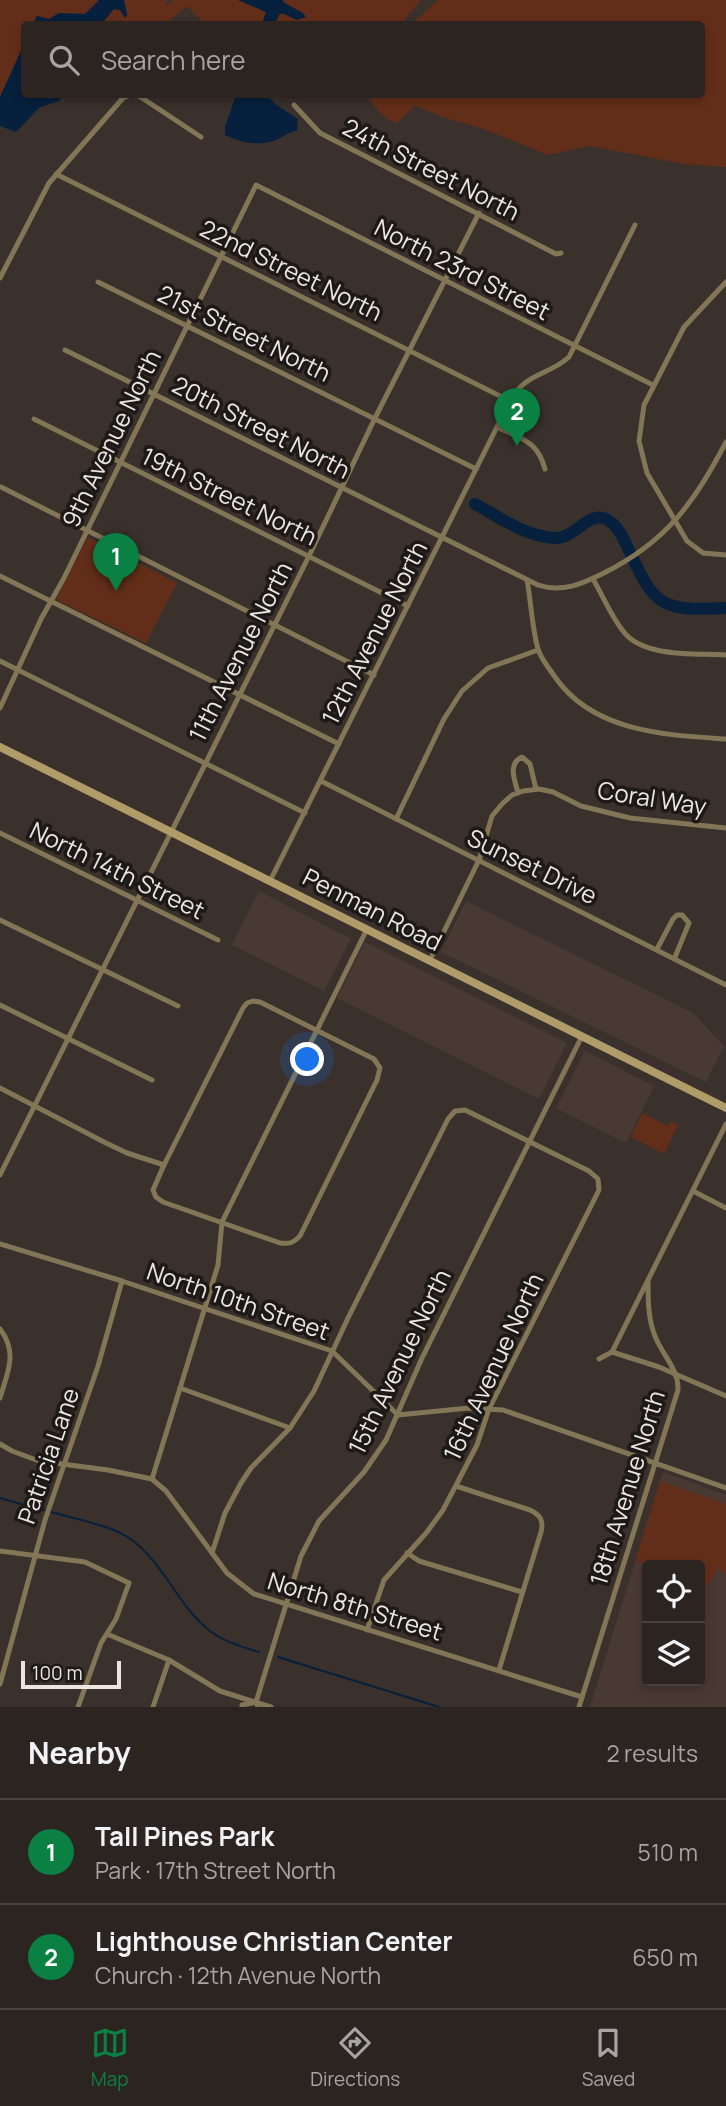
<!DOCTYPE html>
<meta charset="utf-8">
<style>
body{margin:0;font-family:Manrope,sans-serif;background:#342c2a;color:#f1f3f6}
.controls{position:absolute;right:21px;bottom:21px;display:grid;overflow:hidden;border-radius:7px;box-shadow:0 4px 10px #0003}
.controls button{width:63px;height:63px;display:grid;place-items:center;padding:0;border:0;border-bottom:2px solid #48413f;background:#2c2421;color:#f1f3f6;font:35px sans-serif}
.scale{position:absolute;left:21px;bottom:18px;width:100px;box-sizing:border-box;padding-left:7px;border:4px solid #ece6e3;border-top:0;font-size:19px;line-height:24px;white-space:nowrap;color:#ece6e3;-webkit-text-stroke:5px #1d1917;paint-order:stroke}
.you{position:absolute;left:308px;top:1060px;width:24px;height:24px;margin:-18px;border:5px solid #fff;border-radius:50%;background:#1a73e8;box-shadow:0 0 0 10px #1a73e833}
.badge{display:grid;place-items:center;width:46px;height:46px;border-radius:50%;background:#0b8043;color:#fff;font-size:23px;font-weight:700}
.pin{position:absolute;translate:-50% -58px;filter:drop-shadow(0 2px 4px #0008)}
.pin::after{content:'';position:absolute;top:37px;width:24px;height:21px;background:inherit;clip-path:polygon(0 0,100% 0,50% 100%)}
.list{margin:0;padding:0;list-style:none}
h2{display:flex;justify-content:space-between;align-items:center;height:91px;margin:0;padding:0 28px;font-size:30px}
h2 small{font-size:23px;font-weight:400;color:#a6a4a5}
.list li{display:grid;grid-template-columns:46px 1fr auto;gap:21px;align-items:center;box-sizing:border-box;height:105px;padding:0 28px;border-top:2px solid #48413f}
.list b{display:block;font-size:26px;white-space:nowrap}
.list p{margin:0;font-size:23px;white-space:nowrap;color:#a6a4a5}
.list em{font-size:23px;font-style:normal;color:#a6a4a5}
.icon{flex:none;width:38px;height:38px;fill:none;stroke:currentColor;stroke-width:2;stroke-linecap:round;stroke-linejoin:round}
.map{position:relative;flex:none;width:726px;height:1707px;overflow:hidden}
.search{position:absolute;background:#2c2421;box-shadow:0 4px 10px #0003;left:21px;right:21px;top:21px;height:77px;display:flex;align-items:center;gap:18px;box-sizing:border-box;padding:0 24px;border-radius:7px;color:#a6a4a5;font-size:26px}
.sheet{height:301px;background:#2c2421}
nav{display:flex;justify-content:space-around;align-items:center;box-sizing:border-box;height:98px;border-top:2px solid #48413f;background:#2c2421;font-size:19px;color:#a6a4a5}
nav a{display:grid;justify-items:center;gap:4px}
nav .on{color:#0b8043}
.map>svg:first-child{display:block}
.built{fill:#493933;fill-rule:evenodd}
.green{fill:#632e19}
.water{fill:#06203d}
.lines{fill:none;stroke-linecap:round;stroke-linejoin:round}
.stream{stroke:#06203d;stroke-width:2}
.river{stroke:#06203d;stroke-width:12}
.street{stroke:#837656;stroke-width:5}
.secondary{stroke:#b09c69;stroke-width:8}
.labels{text-anchor:middle;stroke-width:7;stroke-linejoin:round;paint-order:stroke}
.street-label{font-size:24px;fill:#ece6e3;stroke:#1d1917}
</style>
<div class="map">
<svg width="726" height="1707" viewBox="0 0 726 1707">
<rect width="100%" height="100%" fill="#3a302c"/>
<g class="built">
<path d="M259,891l92,48 -27,52 -92,-46z"/>
<path d="M466,901l227,112 31,33 -18,36 -265,-130z"/>
<path d="M365,942l202,101 -28,56 -202,-101z"/>
<path d="M585,1051l69,35 -28,57 -70,-35z"/>
<path d="M663,1472l63,23v212h-136zM647,1565h53v116h-53z"/>
</g>
<g class="green">
<path d="M0,0h99l-14,14 -26,-1 -10,6 -12,-3 -4,8h-9v20l-24,53z"/>
<path d="M124,0h44l-3,3 2,3 6,-6h65l28,12 -4,12h-57l-18,-18 -22,18h-50l-12,-3 11,-12 6,1 5,7 2,-2z"/>
<path d="M283,0h138l-20,24h-126l4,-9 3,-2 15,7 -6,-13 -8,-5z"/>
<path d="M438,0h288v167l-42,-3 -94,-18 -42,9 -62,-25 -43,-13 -28,-11 -18,17c-13,-4 -23,-16 -29,-28l334,-1v-70h-290z"/>
<path d="M88,537l89,46 -31,60 -90,-43z"/>
<path d="M642,1113l26,13 3,-5 7,4 -14,29 -33,-17z"/>
<path d="M660,1481l66,23v71l-7,-7 -12,18 -7,-3v-18h-53l-12,-4z"/>
</g>
<g class="water">
<path d="M99,0h25l3,15 -2,3 -5,-8 -6,-1 -10,12 11,3h24h-106l4,-8 12,3 10,-6 26,1z"/>
<path d="M238,0h45v2l20,11 3,4 -9,3 -15,-7 -3,2 -4,9h-13l4,-12z"/>
<path d="M24,44v50l39,1 -4,6 -19,6 -24,25 -16,-6v-29z"/>
<path d="M236,95h31l8,9 23,15 -1,12c-9,1 -14,6 -21,9 -17,7 -36,2 -51,-5v-8z"/>
</g>
<g class="lines">
<g class="stream">
<path d="M0,1498c26,8 52,14 78,21 17,5 36,9 51,19 34,23 48,67 81,93 14,11 33,16 49,21"/>
<path d="M278,1657l161,50"/>
</g>
<path class="river" d="M475,504c24,13 50,32 79,34 21,1 34,-27 52,-19 9,4 16,16 20,25 28,60 31,68 100,64"/>
<g class="street">
<path d="M294,105l26,28 236,121 5,-1"/>
<path d="M56,174l454,227"/>
<path d="M0,278l49,-95 74,-85 8,-3 8,1 62,41"/>
<path d="M98,282l378,187"/>
<path d="M726,282l-42,45 -40,78 -5,36 8,32 40,68 16,12 23,2"/>
<path d="M65,350l473,235c24,8 44,-1 66,-12 62,-31 91,-71 122,-131"/>
<path d="M34,419l374,187"/>
<path d="M497,427c24,12 40,13 48,42"/>
<path d="M1,487l373,188"/>
<path d="M0,576l339,168"/>
<path d="M593,579c10,17 18,37 30,52 20,27 72,22 103,24"/>
<path d="M527,580c4,21 5,48 11,69 3,10 11,19 17,28 38,55 110,58 171,62"/>
<path d="M0,661l305,152"/>
<path d="M0,708l41,-89 23,-41 192,-393 397,200"/>
<path d="M321,781l405,204"/>
<path d="M518,793c-3,-13 -11,-29 4,-36l8,7 6,25"/>
<path d="M396,819l48,-100 18,-28 26,-23 50,-18"/>
<path d="M0,833l218,107"/>
<path d="M270,881l240,-480c16,-29 38,-25 59,-44l66,-132"/>
<path d="M0,920l178,86"/>
<path d="M657,949l16,-30 4,-4h5l7,8 -14,34"/>
<path d="M430,960l49,-100 13,-44 10,-12 10,-9 11,-4 16,-2 14,3 28,14 49,12 96,10"/>
<path d="M253,1001l7,1 114,57 6,9 -3,12 -77,156c-7,7 -10,8 -20,7l-117,-41 -7,-5 -3,-7 11,-25 79,-157 4,-5z"/>
<path d="M0,1005l152,75"/>
<path d="M0,1088l106,55 21,10 37,12"/>
<path d="M0,1175l309,-619 66,-138 104,-205"/>
<path d="M693,1191l33,17"/>
<path d="M0,1244l122,37 210,70 66,64 71,-7 34,2 223,78"/>
<path d="M0,1329c18,24 8,42 0,69"/>
<path d="M612,1352l114,-228"/>
<path d="M612,1352l47,15 67,29"/>
<path d="M599,1359l13,-7"/>
<path d="M180,1388l110,40"/>
<path d="M0,1444l12,7 27,10 69,9 44,9 14,12 61,82 27,21 328,103"/>
<path d="M152,1479l66,-214 4,-43 145,-293"/>
<path d="M456,1486l74,24c10,5 14,10 11,22l-42,138"/>
<path d="M0,1551l85,11 44,21 -13,36 -15,24 -23,64"/>
<path d="M212,1553l13,-40 16,-30 10,-15 39,-40 24,-37 34,-73 100,-199 7,-8 10,-1 124,61 9,8 1,11 -110,219 -12,36 -34,65 -16,22 -43,48 -17,50"/>
<path d="M407,1553l12,8 103,31"/>
<path d="M107,1634l62,26 51,31 51,16"/>
<path d="M0,1684l45,-164 53,-154 24,-85"/>
<path d="M153,1707l16,-47"/>
<path d="M242,1707v-2l10,-2"/>
<path d="M258,1707l-2,-5 45,-146 18,-35 45,-49 22,-32 36,-82 160,-322"/>
<path d="M579,1707l99,-317c1,-21 -16,-35 -23,-54 -7,-17 -7,-37 -7,-55"/>
</g>
<path class="secondary" d="M0,747l726,361"/>
</g>
<g class="labels">
<g class="street-label">
<text transform="translate(431 170) rotate(27)" y="8">24th Street North</text>
<text transform="translate(462 270) rotate(27)" y="8">North 23rd Street</text>
<text transform="translate(291 271) rotate(26)" y="8">22nd Street North</text>
<text transform="translate(244 334) rotate(26)" y="8">21st Street North</text>
<text transform="translate(261 428) rotate(27)" y="8">20th Street North</text>
<text transform="translate(112 439) rotate(-64)" y="8">9th Avenue North</text>
<text transform="translate(229 497) rotate(26)" y="8">19th Street North</text>
<text transform="translate(375 633) rotate(-63)" y="8">12th Avenue North</text>
<text transform="translate(241 652) rotate(-63)" y="8">11th Avenue North</text>
<text transform="translate(652 799) rotate(9)" y="8">Coral Way</text>
<text transform="translate(532 867) rotate(26)" y="8">Sunset Drive</text>
<text transform="translate(117 871) rotate(26)" y="8">North 14th Street</text>
<text transform="translate(372 910) rotate(27)" y="8">Penman Road</text>
<text transform="translate(238 1302) rotate(19)" y="8">North 10th Street</text>
<text transform="translate(400 1362) rotate(-64)" y="8">15th Avenue North</text>
<text transform="translate(494 1367) rotate(-65)" y="8">16th Avenue North</text>
<text transform="translate(49 1456) rotate(-71)" y="8">Patricia Lane</text>
<text transform="translate(628 1488) rotate(-73)" y="8">18th Avenue North</text>
<text transform="translate(355 1607) rotate(17)" y="8">North 8th Street</text>
</g>
</g>
</svg>
<div class="controls">
<button><svg class="icon" aria-label="locate" viewBox="0 0 24 24"><circle cx="12" cy="12" r="6"/><path d="M12 2v4M12 18v4M2 12h4M18 12h4"/></svg></button>
<button><svg class="icon" aria-label="layers" viewBox="0 0 24 24"><path d="M12 4l9 5-9 5-9-5zM3 14l9 5 9-5"/></svg></button>
</div>
<div class="scale">100 m</div>
<div class="you"></div>
<div class="pin badge" style="left:116px;top:591px">1</div>
<div class="pin badge" style="left:517px;top:446px">2</div>
<div class="search"><svg class="icon" aria-label="search" viewBox="0 0 24 24"><circle cx="10" cy="10" r="6"/><path d="M15 15l6 6"/></svg>Search here</div>
</div>
<section class="sheet">
<h2>Nearby<small>2 results</small></h2>
<ul class="list">
<li><span class="badge">1</span><div><b>Tall Pines Park</b><p>Park · 17th Street North</p></div><em>510 m</em></li>
<li><span class="badge">2</span><div><b>Lighthouse Christian Center</b><p>Church · 12th Avenue North</p></div><em>650 m</em></li>
</ul>
</section>
<nav>
<a class="on"><svg class="icon" aria-label="map" viewBox="0 0 24 24"><path d="M3 6l6-2 6 2 6-2v14l-6 2-6-2-6 2zM9 4v14M15 6v14"/></svg>Map</a>
<a><svg class="icon" aria-label="directions" viewBox="0 0 24 24"><path d="M12 3l9 9-9 9-9-9zM9 14v-3h6M13 9l2 2-2 2"/></svg>Directions</a>
<a><svg class="icon" aria-label="saved" viewBox="0 0 24 24"><path d="M7 4h10v16l-5-4-5 4z"/></svg>Saved</a>
</nav>
